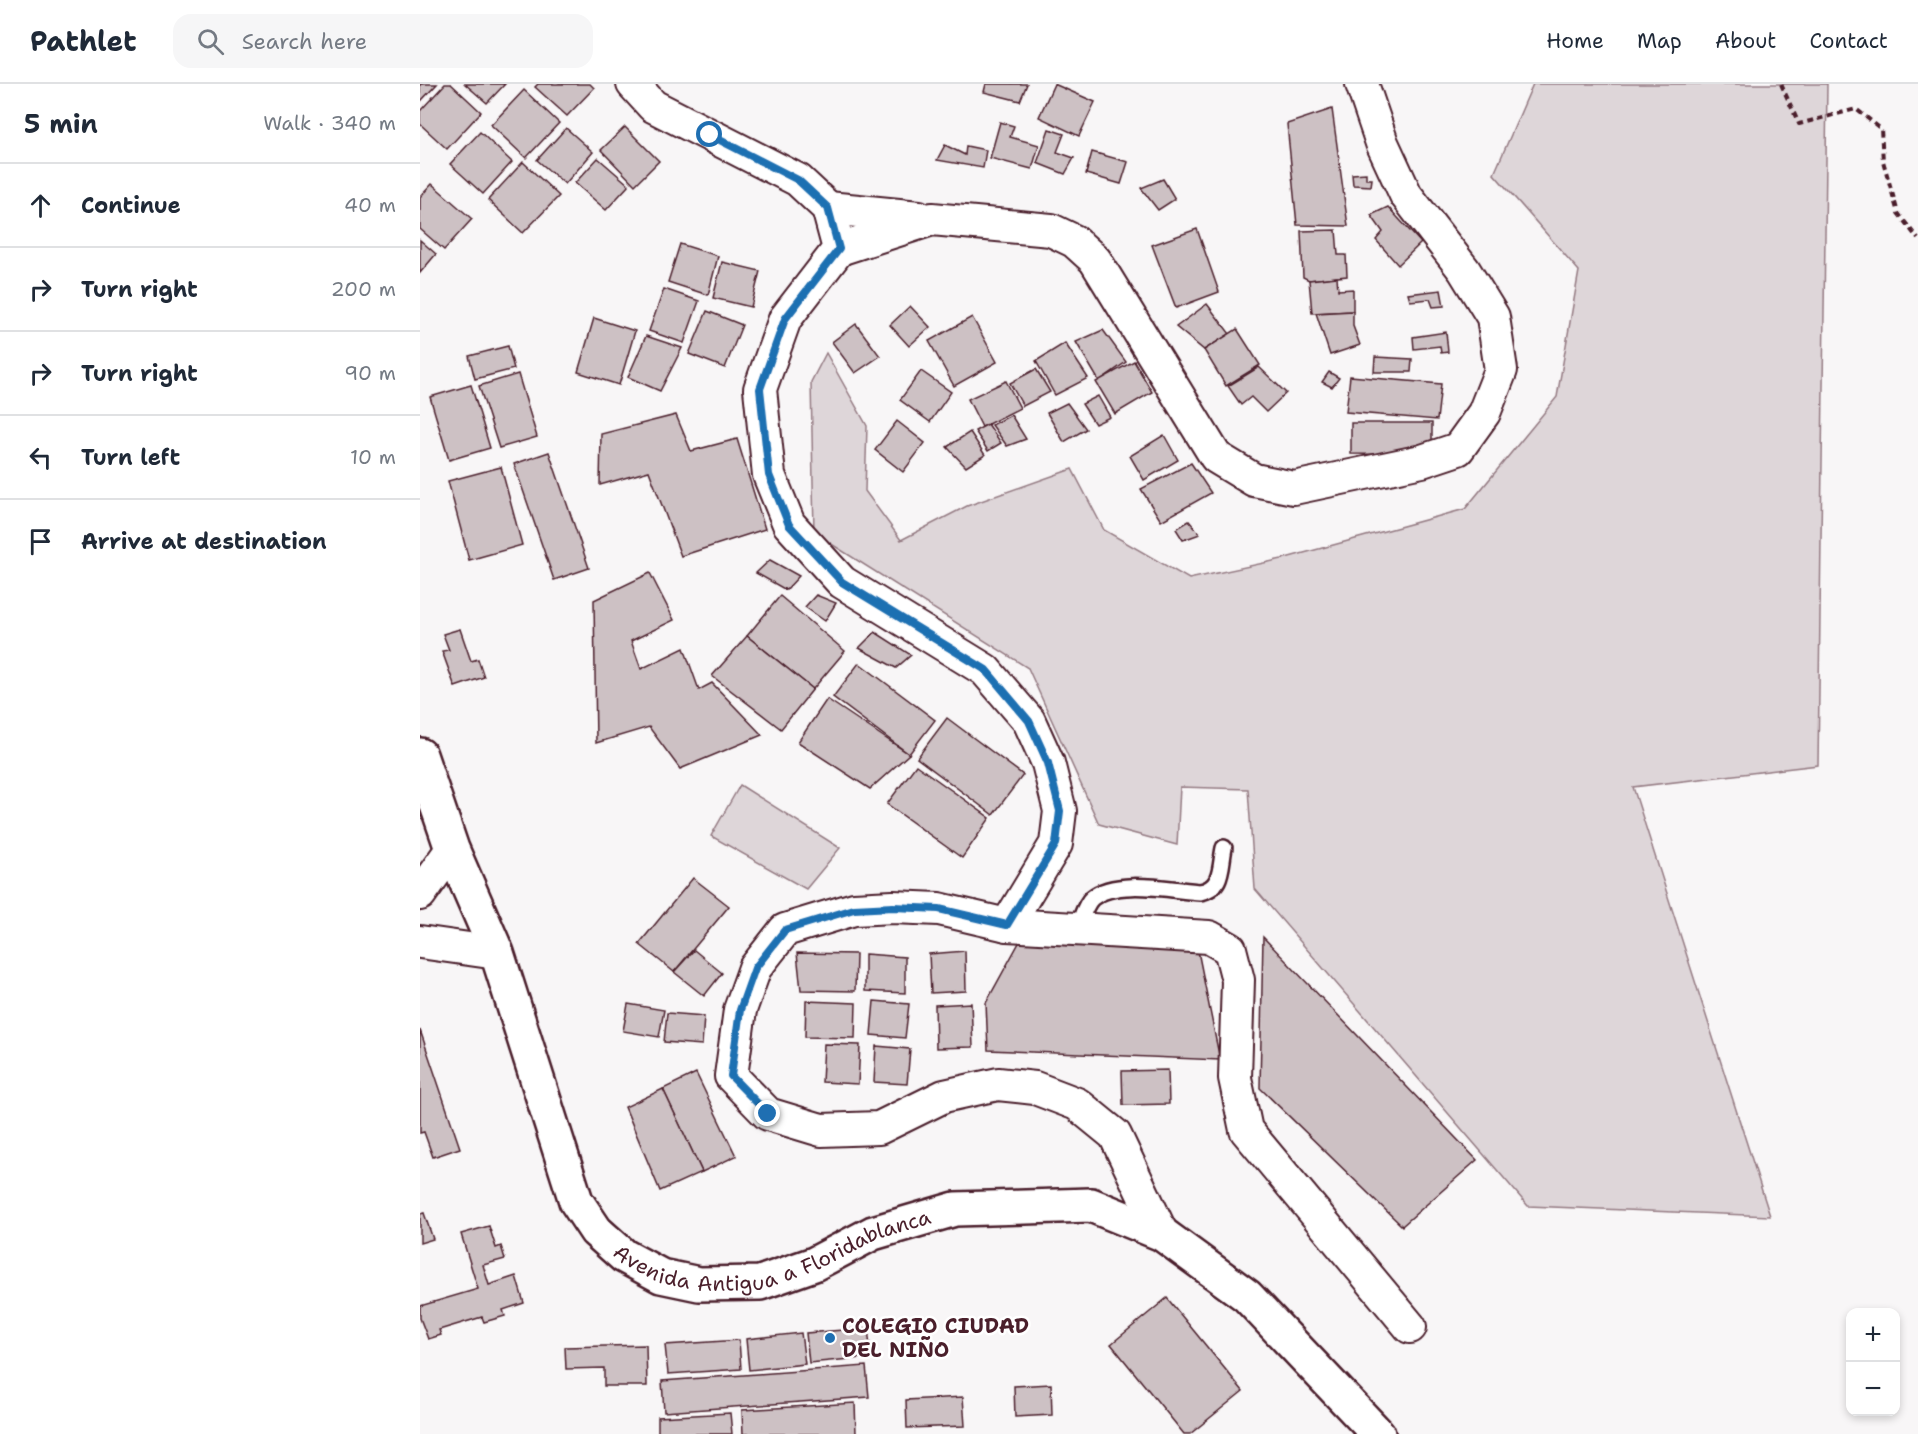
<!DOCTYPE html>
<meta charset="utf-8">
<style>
body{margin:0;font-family:"Shantell Sans",sans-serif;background:#f6f6f7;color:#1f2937}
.controls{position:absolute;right:18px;bottom:18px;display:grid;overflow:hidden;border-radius:12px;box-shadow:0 3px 9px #0003}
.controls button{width:54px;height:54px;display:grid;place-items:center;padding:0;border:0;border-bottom:2px solid #e0e1e3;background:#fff;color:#1f2937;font:30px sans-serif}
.stop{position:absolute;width:18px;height:18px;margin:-14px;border:4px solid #1f6fb2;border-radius:50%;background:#fff}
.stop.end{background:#1f6fb2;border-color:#fff;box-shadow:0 2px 6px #0008}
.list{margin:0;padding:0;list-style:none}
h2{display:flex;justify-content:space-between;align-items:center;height:78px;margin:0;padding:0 24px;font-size:26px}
h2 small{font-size:20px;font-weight:400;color:#747a83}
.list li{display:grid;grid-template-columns:39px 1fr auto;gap:18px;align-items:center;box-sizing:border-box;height:84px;padding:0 24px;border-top:2px solid #e0e1e3}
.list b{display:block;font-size:22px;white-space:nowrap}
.list em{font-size:20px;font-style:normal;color:#747a83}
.icon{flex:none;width:33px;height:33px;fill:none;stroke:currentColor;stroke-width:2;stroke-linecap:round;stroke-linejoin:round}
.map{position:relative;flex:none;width:1498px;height:1350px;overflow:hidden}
header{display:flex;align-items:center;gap:36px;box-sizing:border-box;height:84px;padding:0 30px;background:#fff;border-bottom:2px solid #e0e1e3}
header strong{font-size:28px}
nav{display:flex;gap:33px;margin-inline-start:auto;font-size:21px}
.search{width:420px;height:54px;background:#f6f6f7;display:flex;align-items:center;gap:15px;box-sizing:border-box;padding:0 21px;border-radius:18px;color:#747a83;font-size:22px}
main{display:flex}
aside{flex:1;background:#fff}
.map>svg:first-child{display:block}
.green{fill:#ded6d9;stroke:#947a82;stroke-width:1.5}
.building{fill:#cdc1c4;stroke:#4a1f2b;stroke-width:1.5}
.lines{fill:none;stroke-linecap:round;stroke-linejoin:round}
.service-casing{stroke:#4a1f2b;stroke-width:20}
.minor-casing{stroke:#4a1f2b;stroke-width:36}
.tertiary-casing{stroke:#4a1f2b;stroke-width:38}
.path{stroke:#4a1f2b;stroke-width:4;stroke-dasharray:6 4.5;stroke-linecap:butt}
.service{stroke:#fff;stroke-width:15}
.minor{stroke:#fff;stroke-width:32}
.tertiary{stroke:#fff;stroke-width:33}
.route{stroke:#1f6fb2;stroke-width:8}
.poi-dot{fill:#1f6fb2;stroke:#fff;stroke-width:2}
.labels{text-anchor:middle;stroke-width:5;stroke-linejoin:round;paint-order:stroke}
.street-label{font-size:21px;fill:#4a1f2b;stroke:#fff}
.poi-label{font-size:21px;font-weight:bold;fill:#4a1f2b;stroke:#fff;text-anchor:start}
</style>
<header>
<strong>Pathlet</strong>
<div class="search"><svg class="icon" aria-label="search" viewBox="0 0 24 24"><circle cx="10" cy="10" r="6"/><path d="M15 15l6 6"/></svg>Search here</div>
<nav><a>Home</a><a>Map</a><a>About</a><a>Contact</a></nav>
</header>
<main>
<aside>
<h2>5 min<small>Walk · 340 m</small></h2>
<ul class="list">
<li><svg class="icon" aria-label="ahead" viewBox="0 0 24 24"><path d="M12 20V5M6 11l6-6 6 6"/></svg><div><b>Continue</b></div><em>40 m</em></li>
<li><svg class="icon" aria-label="right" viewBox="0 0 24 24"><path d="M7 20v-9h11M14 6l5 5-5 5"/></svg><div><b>Turn right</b></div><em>200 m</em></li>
<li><svg class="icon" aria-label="right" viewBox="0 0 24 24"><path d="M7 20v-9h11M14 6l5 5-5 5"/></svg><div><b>Turn right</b></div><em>90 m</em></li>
<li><svg class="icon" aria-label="left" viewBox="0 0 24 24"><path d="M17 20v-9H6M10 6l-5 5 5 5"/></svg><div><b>Turn left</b></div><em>10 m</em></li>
<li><svg class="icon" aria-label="arrive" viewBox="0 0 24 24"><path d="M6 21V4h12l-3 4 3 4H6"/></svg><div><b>Arrive at destination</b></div></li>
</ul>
</aside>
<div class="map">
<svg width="1498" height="1350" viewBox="0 0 1498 1350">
<rect width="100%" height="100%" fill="#f8f6f7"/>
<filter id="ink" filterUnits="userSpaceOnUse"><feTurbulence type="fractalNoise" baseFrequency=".0167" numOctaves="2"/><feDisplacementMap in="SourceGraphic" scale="12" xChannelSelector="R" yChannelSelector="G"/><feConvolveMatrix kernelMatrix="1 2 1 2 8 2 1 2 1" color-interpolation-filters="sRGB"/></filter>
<g filter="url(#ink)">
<g class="green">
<path d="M1113,0h294l-9,681 -185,22 137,429 -242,-10 -273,-317 -7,-100 -68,-2 -3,58 -78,-21 -71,-156 -214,-135 -3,-151 15,-29 41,73 -2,65 36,49 66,-34 105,-37 32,61 85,49 93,-20 183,-50 92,-112 22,-126 -85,-97z"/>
<path d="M320,701l100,63 -34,41 -95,-53z"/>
</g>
<g class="building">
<path d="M0,0h17l-17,18z"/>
<path d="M25,0h6l30,28 -34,37 -27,-25v-13z"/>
<path d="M45,0h40l-18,19z"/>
<path d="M118,0h52l4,4 -27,28 -32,-29z"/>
<path d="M566,0h41l-7,17 -36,-9z"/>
<path d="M634,0l41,18 -16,34 -40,-19z"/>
<path d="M104,6l35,33 -33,35 -35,-33z"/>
<path d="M912,25l16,117 -51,-1 -10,-101z"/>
<path d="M580,38l14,4 -4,11 29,8 -7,24 -42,-11z"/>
<path d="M205,43l34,34 -24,24 -34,-35z"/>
<path d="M146,44l27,24 -28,32 -28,-24z"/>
<path d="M629,45l15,5 -7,18 17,6 -9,16 -28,-11z"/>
<path d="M60,48l32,30 -29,32 -33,-30z"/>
<path d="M525,61l20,10 1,-9 20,4 -3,18 -46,-8z"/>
<path d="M672,68l36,10 -7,22 -35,-10z"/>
<path d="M178,74l31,27 -23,25 -31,-27z"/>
<path d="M103,78l36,34 -36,37 -35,-33z"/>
<path d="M946,89v6h6l-1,7 -18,-1 -1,-11z"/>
<path d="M743,95l12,20 -17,11 -17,-22z"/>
<path d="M12,100l40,35 -28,31 -24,-21v-32z"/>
<path d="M968,123l33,36 -23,22 -22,-25 7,-8 -12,-17z"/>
<path d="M777,145l22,63 -43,16 -24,-63z"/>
<path d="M916,146l2,25h8l1,21 -38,4 -6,-3 -2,-46z"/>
<path d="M0,156l16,14 -16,19z"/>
<path d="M260,160l38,12 -10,39 -40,-13z"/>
<path d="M302,178l38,9 -9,36 -38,-9z"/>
<path d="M917,193l1,13 15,-1v22l-41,2 -3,-33z"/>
<path d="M244,205l35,12 -15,42 -35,-12z"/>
<path d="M1021,206l3,16 -11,1 -3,-8 -20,2 -2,-7z"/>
<path d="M787,220l23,30 -26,16 -28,-23z"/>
<path d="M490,222l20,21 -21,19 -19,-21z"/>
<path d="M287,227l35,14 -17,43 -36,-14z"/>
<path d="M933,227v15l7,19 -30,10 -14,-42z"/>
<path d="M552,233l25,45 -43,24 -25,-45z"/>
<path d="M174,234l41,13 -16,54 -41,-13z"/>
<path d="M436,240l24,32 -25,17 -23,-31z"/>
<path d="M817,245l23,36 -34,21 -22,-36z"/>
<path d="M683,246l23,32 -27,19 -23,-39z"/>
<path d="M1026,248l2,20 -7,1 -1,-7 -26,3 -1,-12z"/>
<path d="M226,252l36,12 -22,43 -32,-14z"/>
<path d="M645,259l23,35 -33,17 -19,-34z"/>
<path d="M88,262l6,23 -39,10 -6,-23z"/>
<path d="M955,273l37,2 -1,13h-37z"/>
<path d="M714,277l18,31 -37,22 -19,-32z"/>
<path d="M839,283l27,26 -20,19 -15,-15 -10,8 -13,-19z"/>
<path d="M616,285l14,23 -27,14 -13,-23z"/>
<path d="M501,287l30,21 -21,30 -30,-22z"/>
<path d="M909,288l10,6 -7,9 -10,-5z"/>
<path d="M98,290l19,63 -38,11 -20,-62z"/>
<path d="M930,292l91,8 -4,36 -91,-8z"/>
<path d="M586,297l14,27 -38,19 -14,-28z"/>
<path d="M51,301l19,63 -41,12 -19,-63z"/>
<path d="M678,312l12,21 -15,7 -13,-20z"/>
<path d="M647,319l19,26 -22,13 -17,-29z"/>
<path d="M256,331l15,36 46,-12 28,90 -84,27 -32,-85 -49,14 1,-51z"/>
<path d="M591,331l15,24 -19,7 -15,-21z"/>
<path d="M477,337l28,22 -22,29 -28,-22z"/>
<path d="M931,339h81v32l-81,-1z"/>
<path d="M568,340l13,19 -13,8 -13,-20z"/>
<path d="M550,348l15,23 -19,12 -19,-20z"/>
<path d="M744,351l14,25 -34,20 -14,-24z"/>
<path d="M129,368l40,116 -35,12 -40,-116z"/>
<path d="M771,379l20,30 -50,28 -20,-32z"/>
<path d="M81,383l21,78 -53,15 -21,-79z"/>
<path d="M769,437l11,13 -17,6 -7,-11z"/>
<path d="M350,476l29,16 -13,14 -30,-17z"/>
<path d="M230,489l24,47 -43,21 10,28 43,-21 15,42 13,-7 50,52 -82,34 -31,-42 -53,16 -2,-143z"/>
<path d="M396,511l20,8 -11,18 -20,-14z"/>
<path d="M360,512l65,55 -32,38 -66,-53z"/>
<path d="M40,545l11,32 7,-2 6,18 -29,10 -13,-36 7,-1 -6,-16z"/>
<path d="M455,548l36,23 -15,13 -37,-20z"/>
<path d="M327,552l66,53 -32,40 -69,-53z"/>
<path d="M439,579l76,57 -26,34 -76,-57z"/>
<path d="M407,615l82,55 -39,35 -72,-47z"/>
<path d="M527,634l76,57 -30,40 -76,-57z"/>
<path d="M496,681l74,53 -28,40 -75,-54z"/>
<path d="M273,794l36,28 -55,66 -35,-28z"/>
<path d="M843,853l214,223 -75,66 -142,-138z"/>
<path d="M600,857l177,5 23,114 -232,-10 -2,-47z"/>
<path d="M274,866l28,23 -18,23 -30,-24z"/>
<path d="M545,867l1,40 -35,2 -2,-39z"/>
<path d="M377,869l59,1 -1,37 -54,-1z"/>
<path d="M445,870l40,3v36l-40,-2z"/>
<path d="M386,917l50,2 -1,35 -50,-1z"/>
<path d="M454,917l35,3 -4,34 -34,-3z"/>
<path d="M551,919l2,44 -37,1 -1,-43z"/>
<path d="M208,920l36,6 -5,27 -36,-6z"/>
<path d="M247,929l37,3 -2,29 -38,-3z"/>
<path d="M0,946l40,118 -27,9 -9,-25 -4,1z"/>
<path d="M404,960l36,1 -2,39 -36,-2z"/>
<path d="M456,962l34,3 -3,35 -33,-2z"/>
<path d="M748,986l1,34 -46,1 -1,-34z"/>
<path d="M276,989l40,83 -34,16 -39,-83z"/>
<path d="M243,1005l39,83 -42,19 -35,-84z"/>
<path d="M4,1129l9,26 -13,4v-29z"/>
<path d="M69,1142l7,22 5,-2 4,13 -22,6 6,20 27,-9 8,27 -21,7 2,6 -21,6 -2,-5 -43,13 2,5 -13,4 -8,-21v-12l58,-17 -17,-55z"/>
<path d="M747,1214l76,93 -53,43h-6l-73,-90z"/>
<path d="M448,1244l3,29 -62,6 -3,-30z"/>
<path d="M381,1249l4,31 -56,6 -3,-31z"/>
<path d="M319,1256l2,29 -73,5 -3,-29z"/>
<path d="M226,1261l1,41h-43v-18l-38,1 -1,-22z"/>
<path d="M446,1282l3,31 -205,15 -2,-31z"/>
<path d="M631,1300l1,31 -37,2 -1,-31z"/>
<path d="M543,1313l2,29 -58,2 -1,-28z"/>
<path d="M435,1319l1,31h-113l-1,-24z"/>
<path d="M310,1329l2,21h-74v-17z"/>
</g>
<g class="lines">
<g class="service-casing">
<path id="service" d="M657,844c4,-8 8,-24 15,-30 24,-20 79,-8 108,-6 23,-4 20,-25 24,-44"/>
</g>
<g class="minor-casing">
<g id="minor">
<path d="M213,0l20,22 145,74 30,28 11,41 -54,70 -25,70 9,86 20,49 53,58 143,88 44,51 19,42 12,48 -4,33 -49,81"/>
<path d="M408,124l91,9"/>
<path d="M419,165l93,-30 119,11 23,11 21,19 121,197 38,23 40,8 128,-27 36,-12 26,-36 17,-43 -8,-53 -29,-47 -58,-75 -24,-52 -20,-59"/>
<path d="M0,810l32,-45"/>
<path d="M0,858l77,11"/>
<path d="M742,1150l-47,-99 -38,-31 -42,-16 -37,-4 -54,12 -65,32 -58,2 -53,-16 -37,-38 9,-66 15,-42 30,-38 69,-21 39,-2 46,2 68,16 202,12 21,12 8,31 -3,98 11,52 164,197"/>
</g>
</g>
<g class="tertiary-casing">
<g id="tertiary">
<path id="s1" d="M0,671l32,94 45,104 79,248 20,30 28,25 37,20 38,8 61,-1 54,-19 59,-31 82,-24 136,-4 71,29 85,62 131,138"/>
</g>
</g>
<path class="path" d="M1361,0l18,40 57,-15 25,20 2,32 15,52 20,26"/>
<use href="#service" class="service"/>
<use href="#minor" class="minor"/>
<use href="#tertiary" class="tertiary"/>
</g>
</g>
<g class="lines" filter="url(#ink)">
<path class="route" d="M290,51l88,45 30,28 11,41 -54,70 -25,70 9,86 20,50 53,57 144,88 43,51 19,42 12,48 -4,33 -49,81 -68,-16 -46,-2 -39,2 -69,21 -30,38 -15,42 -9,66 37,38"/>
</g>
<circle class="poi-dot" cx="410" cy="1254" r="6"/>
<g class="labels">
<g class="street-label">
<text dy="7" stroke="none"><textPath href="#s1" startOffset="704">Avenida Antigua a Floridablanca</textPath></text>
</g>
<g class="poi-label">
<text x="422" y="1249">COLEGIO CIUDAD<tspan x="422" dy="24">DEL NIÑO</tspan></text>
</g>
</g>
</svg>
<div class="controls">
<button>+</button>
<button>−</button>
</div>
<div class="stop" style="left:290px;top:51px"></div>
<div class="stop end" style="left:348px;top:1030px"></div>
</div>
</main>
